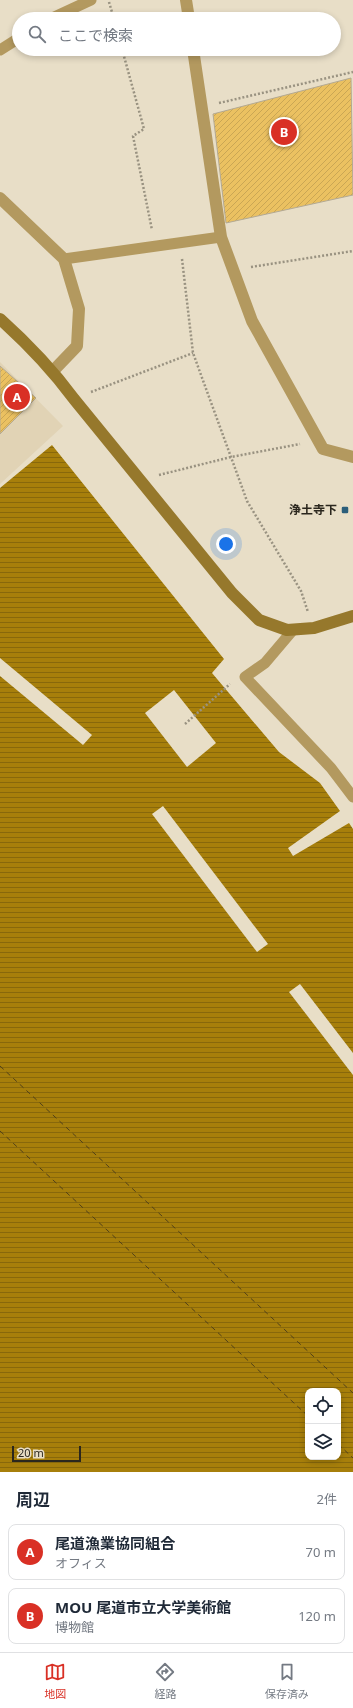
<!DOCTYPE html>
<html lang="ja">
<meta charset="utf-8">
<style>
body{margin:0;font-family:"Noto Sans","Noto Sans JP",sans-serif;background:#f6f6f7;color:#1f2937}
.controls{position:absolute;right:12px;bottom:12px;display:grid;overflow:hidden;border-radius:8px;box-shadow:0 2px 6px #0003}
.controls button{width:36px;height:36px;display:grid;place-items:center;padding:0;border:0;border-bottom:1px solid #e0e1e3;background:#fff;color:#1f2937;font:20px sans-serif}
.scale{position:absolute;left:12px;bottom:10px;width:69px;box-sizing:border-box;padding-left:4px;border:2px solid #2b271e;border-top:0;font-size:11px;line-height:14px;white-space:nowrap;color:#2b271e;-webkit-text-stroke:3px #e8dec7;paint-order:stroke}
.you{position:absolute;left:226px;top:544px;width:14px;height:14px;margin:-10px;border:3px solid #fff;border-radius:50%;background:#1a73e8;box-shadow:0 0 0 6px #1a73e833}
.badge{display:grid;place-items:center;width:26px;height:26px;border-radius:50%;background:#d93025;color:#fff;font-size:13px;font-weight:700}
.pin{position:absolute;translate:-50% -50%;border:2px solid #fff;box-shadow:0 1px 4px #0006}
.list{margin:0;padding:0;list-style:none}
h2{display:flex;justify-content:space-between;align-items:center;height:52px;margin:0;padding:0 16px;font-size:17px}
h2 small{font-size:13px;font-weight:400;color:#747a83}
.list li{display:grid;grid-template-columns:26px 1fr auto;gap:12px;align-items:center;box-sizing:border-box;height:56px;margin:0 8px 8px;padding:0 8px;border:1px solid #e0e1e3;border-radius:8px}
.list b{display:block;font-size:15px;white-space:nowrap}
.list p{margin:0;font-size:13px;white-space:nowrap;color:#747a83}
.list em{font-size:13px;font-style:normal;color:#747a83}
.icon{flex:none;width:22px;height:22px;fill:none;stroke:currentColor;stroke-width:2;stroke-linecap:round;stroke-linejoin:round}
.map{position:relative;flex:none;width:353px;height:1472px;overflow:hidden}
.search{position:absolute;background:#fff;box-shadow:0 2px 6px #0003;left:12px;right:12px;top:12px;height:44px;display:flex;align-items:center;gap:10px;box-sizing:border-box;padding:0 14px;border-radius:22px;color:#747a83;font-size:15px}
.sheet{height:180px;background:#fff}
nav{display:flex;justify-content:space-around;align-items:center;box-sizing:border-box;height:56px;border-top:1px solid #e0e1e3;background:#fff;font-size:11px;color:#747a83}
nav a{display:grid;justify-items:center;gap:2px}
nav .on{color:#d93025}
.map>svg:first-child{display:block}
.built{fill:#e1d3b5}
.water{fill:url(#water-rules);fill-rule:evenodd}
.pier{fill:#e8dec7}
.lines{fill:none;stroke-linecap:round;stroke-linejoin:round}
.ferry{stroke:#524119;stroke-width:1;stroke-dasharray:5 4;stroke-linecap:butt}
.building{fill:url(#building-hatch);stroke:#b3a993}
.path{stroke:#999281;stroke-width:2.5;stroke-dasharray:2 2;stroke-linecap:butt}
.lane{stroke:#b3995f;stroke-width:11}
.street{stroke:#b3995f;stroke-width:12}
.secondary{stroke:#96782c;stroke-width:12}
.poi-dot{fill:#2b5e7a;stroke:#e8dec7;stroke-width:1.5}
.labels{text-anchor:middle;stroke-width:3.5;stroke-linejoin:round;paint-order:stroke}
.poi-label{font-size:12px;font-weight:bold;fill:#2b271e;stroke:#e8dec7;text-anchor:end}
</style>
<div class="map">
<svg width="353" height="1472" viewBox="0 0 353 1472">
<defs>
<pattern id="water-rules" width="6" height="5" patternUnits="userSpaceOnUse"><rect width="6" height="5" fill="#a77f0b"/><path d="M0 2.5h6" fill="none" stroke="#88680b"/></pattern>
<pattern id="building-hatch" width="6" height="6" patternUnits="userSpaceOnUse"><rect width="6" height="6" fill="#ebc161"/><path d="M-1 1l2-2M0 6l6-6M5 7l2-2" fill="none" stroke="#caa654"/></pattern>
</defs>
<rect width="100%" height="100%" fill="#e8dec7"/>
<path class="built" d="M0,362l63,64 -63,58z"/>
<path class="water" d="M52,445l172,214 -12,14 67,79 41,31 20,28 -52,37 5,8 56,-33 4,6v643h-353v-984zM308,1391h30v66h-30z"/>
<g class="pier">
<path d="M0,658l92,77 -9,10 -83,-69z"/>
<path d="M174,690l42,53 -29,24 -42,-54z"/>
<path d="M163,806l105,138 -11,8 -105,-138z"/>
<path d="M300,984l53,69v22l-64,-83z"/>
</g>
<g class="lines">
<g class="ferry">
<path d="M0,1066l353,327"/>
<path d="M0,1131l308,285"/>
<path d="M338,1444l15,14"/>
</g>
</g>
<g class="building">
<path d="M351,78l2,117 -127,28 -13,-109z"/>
<path d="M0,366l36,32 -36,36z"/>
</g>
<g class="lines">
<g class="path">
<path d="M109,2l5,17"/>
<path d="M122,49l22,80 -11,7 19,94"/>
<path d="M219,103l134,-31"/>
<path d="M182,259l11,94 54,148 54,90 7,21"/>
<path d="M251,267l102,-16"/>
<path d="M91,392l102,-39"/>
<path d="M159,475l72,-18 69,-13"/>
<path d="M185,724l45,-40"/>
</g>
<g class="lane">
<path d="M50,19l41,-19"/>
<path d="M0,50l19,-12"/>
<path d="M64,259l157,-22"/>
<path d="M293,630l-28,33 -20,14 86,91 22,29"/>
</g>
<g class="street">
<path d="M186,0l3,19"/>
<path d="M193,49l28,188 31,84 71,128 30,8"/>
<path d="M0,198l64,61 15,50 -2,37 -24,25"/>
</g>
<path class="secondary" d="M0,319c29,26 51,49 74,80l158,194 27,27 28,10 27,-2 39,-12"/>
</g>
<rect class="poi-dot" x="341" y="506" width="8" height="8" rx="2"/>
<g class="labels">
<g class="poi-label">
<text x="337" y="514">浄土寺下</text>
</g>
</g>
</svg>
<div class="controls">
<button><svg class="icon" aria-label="locate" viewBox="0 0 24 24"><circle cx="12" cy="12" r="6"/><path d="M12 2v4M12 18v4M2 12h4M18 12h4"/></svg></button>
<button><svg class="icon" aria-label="layers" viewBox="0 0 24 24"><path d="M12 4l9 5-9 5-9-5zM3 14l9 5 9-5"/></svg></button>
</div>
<div class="scale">20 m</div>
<div class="you"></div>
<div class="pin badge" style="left:17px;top:397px">A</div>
<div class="pin badge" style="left:284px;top:132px">B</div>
<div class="search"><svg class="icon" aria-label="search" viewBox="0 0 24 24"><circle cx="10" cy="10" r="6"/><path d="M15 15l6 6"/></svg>ここで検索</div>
</div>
<section class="sheet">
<h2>周辺<small>2件</small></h2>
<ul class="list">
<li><span class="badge">A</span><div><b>尾道漁業協同組合</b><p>オフィス</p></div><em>70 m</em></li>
<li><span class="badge">B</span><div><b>MOU 尾道市立大学美術館</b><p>博物館</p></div><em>120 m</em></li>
</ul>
</section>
<nav>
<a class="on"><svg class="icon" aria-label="map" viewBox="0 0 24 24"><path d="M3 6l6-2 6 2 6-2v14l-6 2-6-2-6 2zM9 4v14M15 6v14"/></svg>地図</a>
<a><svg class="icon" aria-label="directions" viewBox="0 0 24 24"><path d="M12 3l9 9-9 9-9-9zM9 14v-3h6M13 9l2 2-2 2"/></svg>経路</a>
<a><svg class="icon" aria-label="saved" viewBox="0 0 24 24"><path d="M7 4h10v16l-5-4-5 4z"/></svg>保存済み</a>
</nav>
